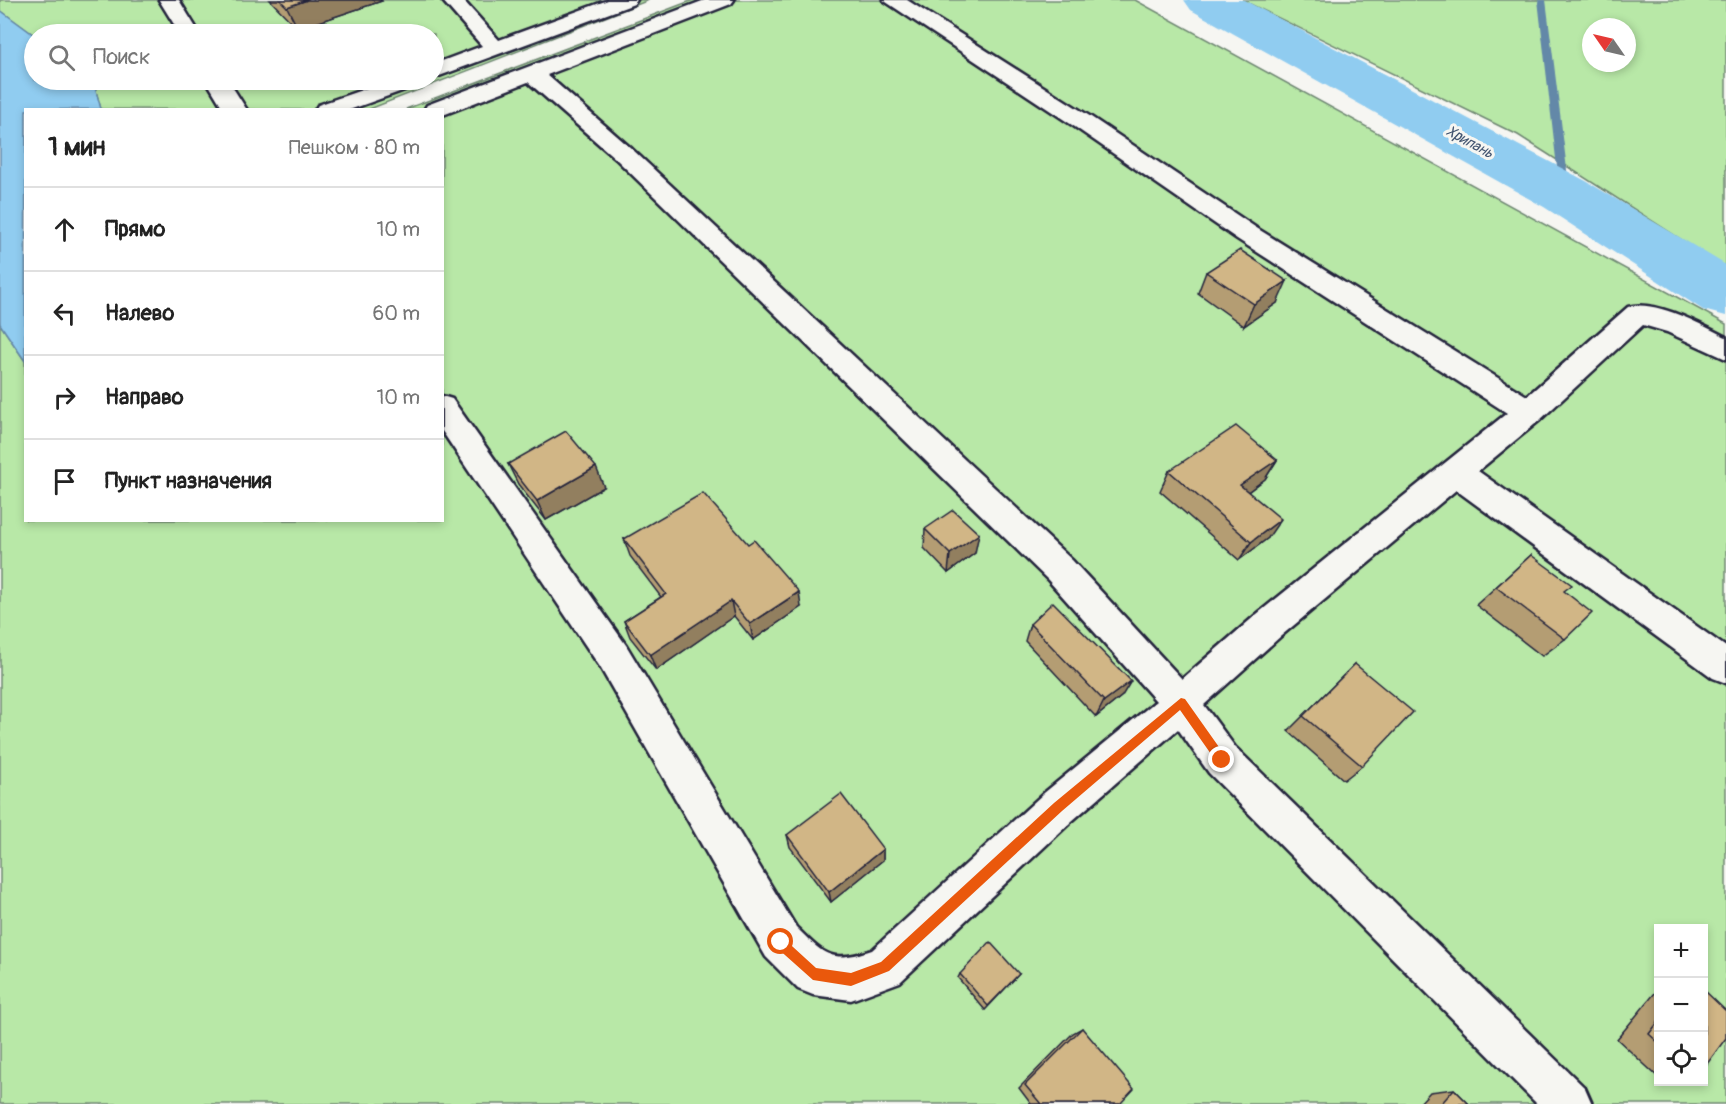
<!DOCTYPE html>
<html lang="ru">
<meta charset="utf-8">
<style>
body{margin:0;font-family:Pangolin,sans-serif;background:#f2f2f2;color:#222}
.controls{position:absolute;right:18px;bottom:18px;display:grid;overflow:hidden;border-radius:0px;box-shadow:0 3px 9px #0003}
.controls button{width:54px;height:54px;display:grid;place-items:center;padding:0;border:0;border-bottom:2px solid #e0e0e0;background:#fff;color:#222;font:30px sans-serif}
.compass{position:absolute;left:1582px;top:18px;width:54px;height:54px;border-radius:50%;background:#fff;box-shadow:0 3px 9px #0003;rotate:304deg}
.stop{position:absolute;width:18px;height:18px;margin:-14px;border:4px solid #ea580c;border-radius:50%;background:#fff}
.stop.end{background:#ea580c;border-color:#fff;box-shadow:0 2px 6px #0008}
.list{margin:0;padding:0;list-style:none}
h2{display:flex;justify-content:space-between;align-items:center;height:78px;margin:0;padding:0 24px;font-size:26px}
h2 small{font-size:20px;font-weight:400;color:#767676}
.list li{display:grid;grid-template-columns:39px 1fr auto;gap:18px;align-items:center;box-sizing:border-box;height:84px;padding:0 24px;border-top:2px solid #e0e0e0}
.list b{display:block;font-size:22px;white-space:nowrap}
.list em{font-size:20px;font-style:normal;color:#767676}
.icon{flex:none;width:33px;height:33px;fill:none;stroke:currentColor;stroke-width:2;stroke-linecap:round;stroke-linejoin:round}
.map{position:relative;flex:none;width:1726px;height:1104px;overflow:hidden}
.search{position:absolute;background:#fff;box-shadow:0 3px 9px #0003;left:24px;top:24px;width:420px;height:66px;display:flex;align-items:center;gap:15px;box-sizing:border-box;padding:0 21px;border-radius:33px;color:#767676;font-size:22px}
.panel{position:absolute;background:#fff;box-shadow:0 3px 9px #0003;left:24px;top:108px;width:420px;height:414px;border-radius:0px}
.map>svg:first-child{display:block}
.green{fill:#b8e8a7;stroke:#6d8571;stroke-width:1.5;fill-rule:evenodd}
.water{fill:#90ccf0;stroke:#6488a8;stroke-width:1.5}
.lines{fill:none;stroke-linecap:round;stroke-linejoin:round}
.stream{fill:#6488a8;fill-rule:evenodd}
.river{fill:#90ccf0;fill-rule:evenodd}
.minor-casing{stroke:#22223b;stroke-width:5}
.minor{fill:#f6f6f2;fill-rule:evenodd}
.wall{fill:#b49d73;stroke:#22223b;stroke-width:1.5}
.shaded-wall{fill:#927f5e;stroke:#22223b;stroke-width:1.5}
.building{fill:#d1b686;stroke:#22223b;stroke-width:1.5}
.route{fill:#ea580c}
.labels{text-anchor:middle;stroke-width:6;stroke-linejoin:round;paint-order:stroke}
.far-water-label{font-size:15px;font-style:italic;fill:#435571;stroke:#f6f6f2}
</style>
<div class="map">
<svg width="1726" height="1104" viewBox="0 0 1726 1104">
<rect width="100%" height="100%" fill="#f6f6f2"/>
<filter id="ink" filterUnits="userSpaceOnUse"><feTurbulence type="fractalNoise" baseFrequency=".0167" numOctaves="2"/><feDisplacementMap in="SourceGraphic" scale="12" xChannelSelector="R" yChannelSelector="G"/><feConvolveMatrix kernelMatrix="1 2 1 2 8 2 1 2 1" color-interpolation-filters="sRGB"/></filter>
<g filter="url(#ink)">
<g class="green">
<path d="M0,0h649l-282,110 -266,-1 -8,-29h341v-46l-400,1 -34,-25z"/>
<path d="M693,0h442l591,324v780h-1726v-780l25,37 1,159h416v-410l-36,-1zM1658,928h46v154h-46z"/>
<path d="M1242,0h484v268l-208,-133zM1591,27h36v36h-36z"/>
</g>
<path class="water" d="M0,10l34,25v45h59l8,29 -75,1 -1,251 -25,-37z"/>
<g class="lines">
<path class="stream" d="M1538,0h8l24,194 -5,3 -5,-3z"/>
<path class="river" d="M1184,0h60l342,181 140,84v51l-23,-6 -159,-103 -353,-197z"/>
<g class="minor-casing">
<g id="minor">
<path d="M159,0h20l21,34h-20z"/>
<path d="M442,0h21l36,40 109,-40h29l-3,4 -200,74v-14l48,-18z"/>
<path d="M705,0h29l-3,4 -184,71 85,74 440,411 110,119 75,-65 250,-201 -270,-174 -165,-114 -189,-125h24l181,115 167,112 272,169 101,-89c27,-8 74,18 98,30v22l-59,-27 -24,-7 -103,95 -62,51 248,176v36l-13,-5 -257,-188 -175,146 -77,69 31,42 350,341 7,16h-55l-328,-331 -31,-44 -106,92 -172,161 -49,18 -38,-5 -15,-6 -32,-32 -166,-290 -158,-236v-35l10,3 174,246 170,282c28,28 35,37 76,23l172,-157 112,-92 -108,-121 -432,-421 -88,-77 -85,33 -1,-5h-18l3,-5z"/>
<path d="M206,80h22l19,30h-23z"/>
<path d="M391,80h31l-3,5 -70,25h-34l3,-5z"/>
</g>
</g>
<use href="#minor" class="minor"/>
</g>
<g class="wall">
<path d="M270,0h111l1,1 -84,28z"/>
<path d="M1206,272l71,31 -33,23 -46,-33z"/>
<path d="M1277,460l-12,19 -17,13 20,46 -29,22 -79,-69 9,-20z"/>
<path d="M508,464l96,23 -58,33 -28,-36z"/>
<path d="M925,529l50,24 -27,20 -24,-25z"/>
<path d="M624,539l177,68 -48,33 -19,-24 -78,54 -26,-33 -6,-16 37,-24 -31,-41z"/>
<path d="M1531,555l34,84 -23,17 -66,-51z"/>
<path d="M1030,624l92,72 -26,21 -71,-76z"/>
<path d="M1355,664l7,102 -18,14 -56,-49z"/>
<path d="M787,835l96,14v11l-52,42 -41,-55z"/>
<path d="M960,974h59l-34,36 -27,-32z"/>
<path d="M1659,988v90l-42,-39z"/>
<path d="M1082,1028l38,76h-89l-12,-16 54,-55z"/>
<path d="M1454,1089l15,15h-50l11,-12z"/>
</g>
<g class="shaded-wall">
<path d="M307,0h74l1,1 -84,28 -11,-22z"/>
<path d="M1287,281l-10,22 -33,23 10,-22z"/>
<path d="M1277,460l-12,19 -35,26 10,-20z"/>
<path d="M596,467l8,20 -58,33 -9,-19z"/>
<path d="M1281,519l-13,19 -29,22 12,-18z"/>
<path d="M979,534l-4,19 -27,20 2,-19z"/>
<path d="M799,592l2,15 -48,33 -3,-16z"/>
<path d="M731,601l3,15 -78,54 -6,-15z"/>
<path d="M1131,681l-9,15 -26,21 8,-16z"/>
<path d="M883,849v11l-52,42 -2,-10z"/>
</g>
<g class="building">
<path d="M280,0h27l-20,7z"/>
<path d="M1240,250l47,31 -33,23 -48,-32z"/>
<path d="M1236,426l41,34 -37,25 41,34 -30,23 -82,-71z"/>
<path d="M566,431l30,36 -59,34 -29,-37z"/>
<path d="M703,493l45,51 6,-4 45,52 -49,32 -19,-23 -81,54 -26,-34 42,-27 -42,-55z"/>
<path d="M953,510l26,24 -29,20 -25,-25z"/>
<path d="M1531,555l41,30 -8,6 28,22 -27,26 -69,-52z"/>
<path d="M1053,602l78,79 -27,20 -74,-77z"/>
<path d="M1355,664l58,48 -51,54 -59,-50z"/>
<path d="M841,794l42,55 -54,43 -42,-57z"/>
<path d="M990,942l29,32 -31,32 -28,-32z"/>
<path d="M1704,990l22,21v27l-22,30z"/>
<path d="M1659,1021v22l-10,-9z"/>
<path d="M1082,1028l52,61 -14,15h-79l-16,-19z"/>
<path d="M1454,1089l15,15h-28z"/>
</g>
</g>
<path class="route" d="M1181,698l4,1 41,58v7h-8l-38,-54 -118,101 -173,160 -38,15 -38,-6 -37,-33v-9l5,-2 35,32 35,5 30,-11 173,-159z"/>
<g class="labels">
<g class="far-water-label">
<text transform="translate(1470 142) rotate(29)" y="5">Хрипань</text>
</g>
</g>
</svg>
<div class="controls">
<button>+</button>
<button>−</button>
<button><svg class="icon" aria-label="locate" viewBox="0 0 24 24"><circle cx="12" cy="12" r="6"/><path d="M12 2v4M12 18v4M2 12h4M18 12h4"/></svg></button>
</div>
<svg class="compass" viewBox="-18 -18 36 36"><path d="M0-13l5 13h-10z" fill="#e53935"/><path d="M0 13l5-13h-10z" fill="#767676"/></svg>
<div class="stop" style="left:781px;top:942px"></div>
<div class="stop end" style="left:1222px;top:760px"></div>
<div class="search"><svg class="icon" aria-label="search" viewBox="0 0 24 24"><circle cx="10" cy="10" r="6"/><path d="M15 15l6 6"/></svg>Поиск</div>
<section class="panel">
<h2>1 мин<small>Пешком · 80 m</small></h2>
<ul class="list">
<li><svg class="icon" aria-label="ahead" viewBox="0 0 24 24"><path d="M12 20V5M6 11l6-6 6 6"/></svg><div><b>Прямо</b></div><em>10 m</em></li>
<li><svg class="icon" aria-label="left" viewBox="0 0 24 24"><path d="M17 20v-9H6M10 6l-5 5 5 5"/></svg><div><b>Налево</b></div><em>60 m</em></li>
<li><svg class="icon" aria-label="right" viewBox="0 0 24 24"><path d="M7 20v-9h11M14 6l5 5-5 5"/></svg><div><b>Направо</b></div><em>10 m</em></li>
<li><svg class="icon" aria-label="arrive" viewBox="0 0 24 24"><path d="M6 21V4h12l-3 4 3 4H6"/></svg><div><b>Пункт назначения</b></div></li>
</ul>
</section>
</div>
